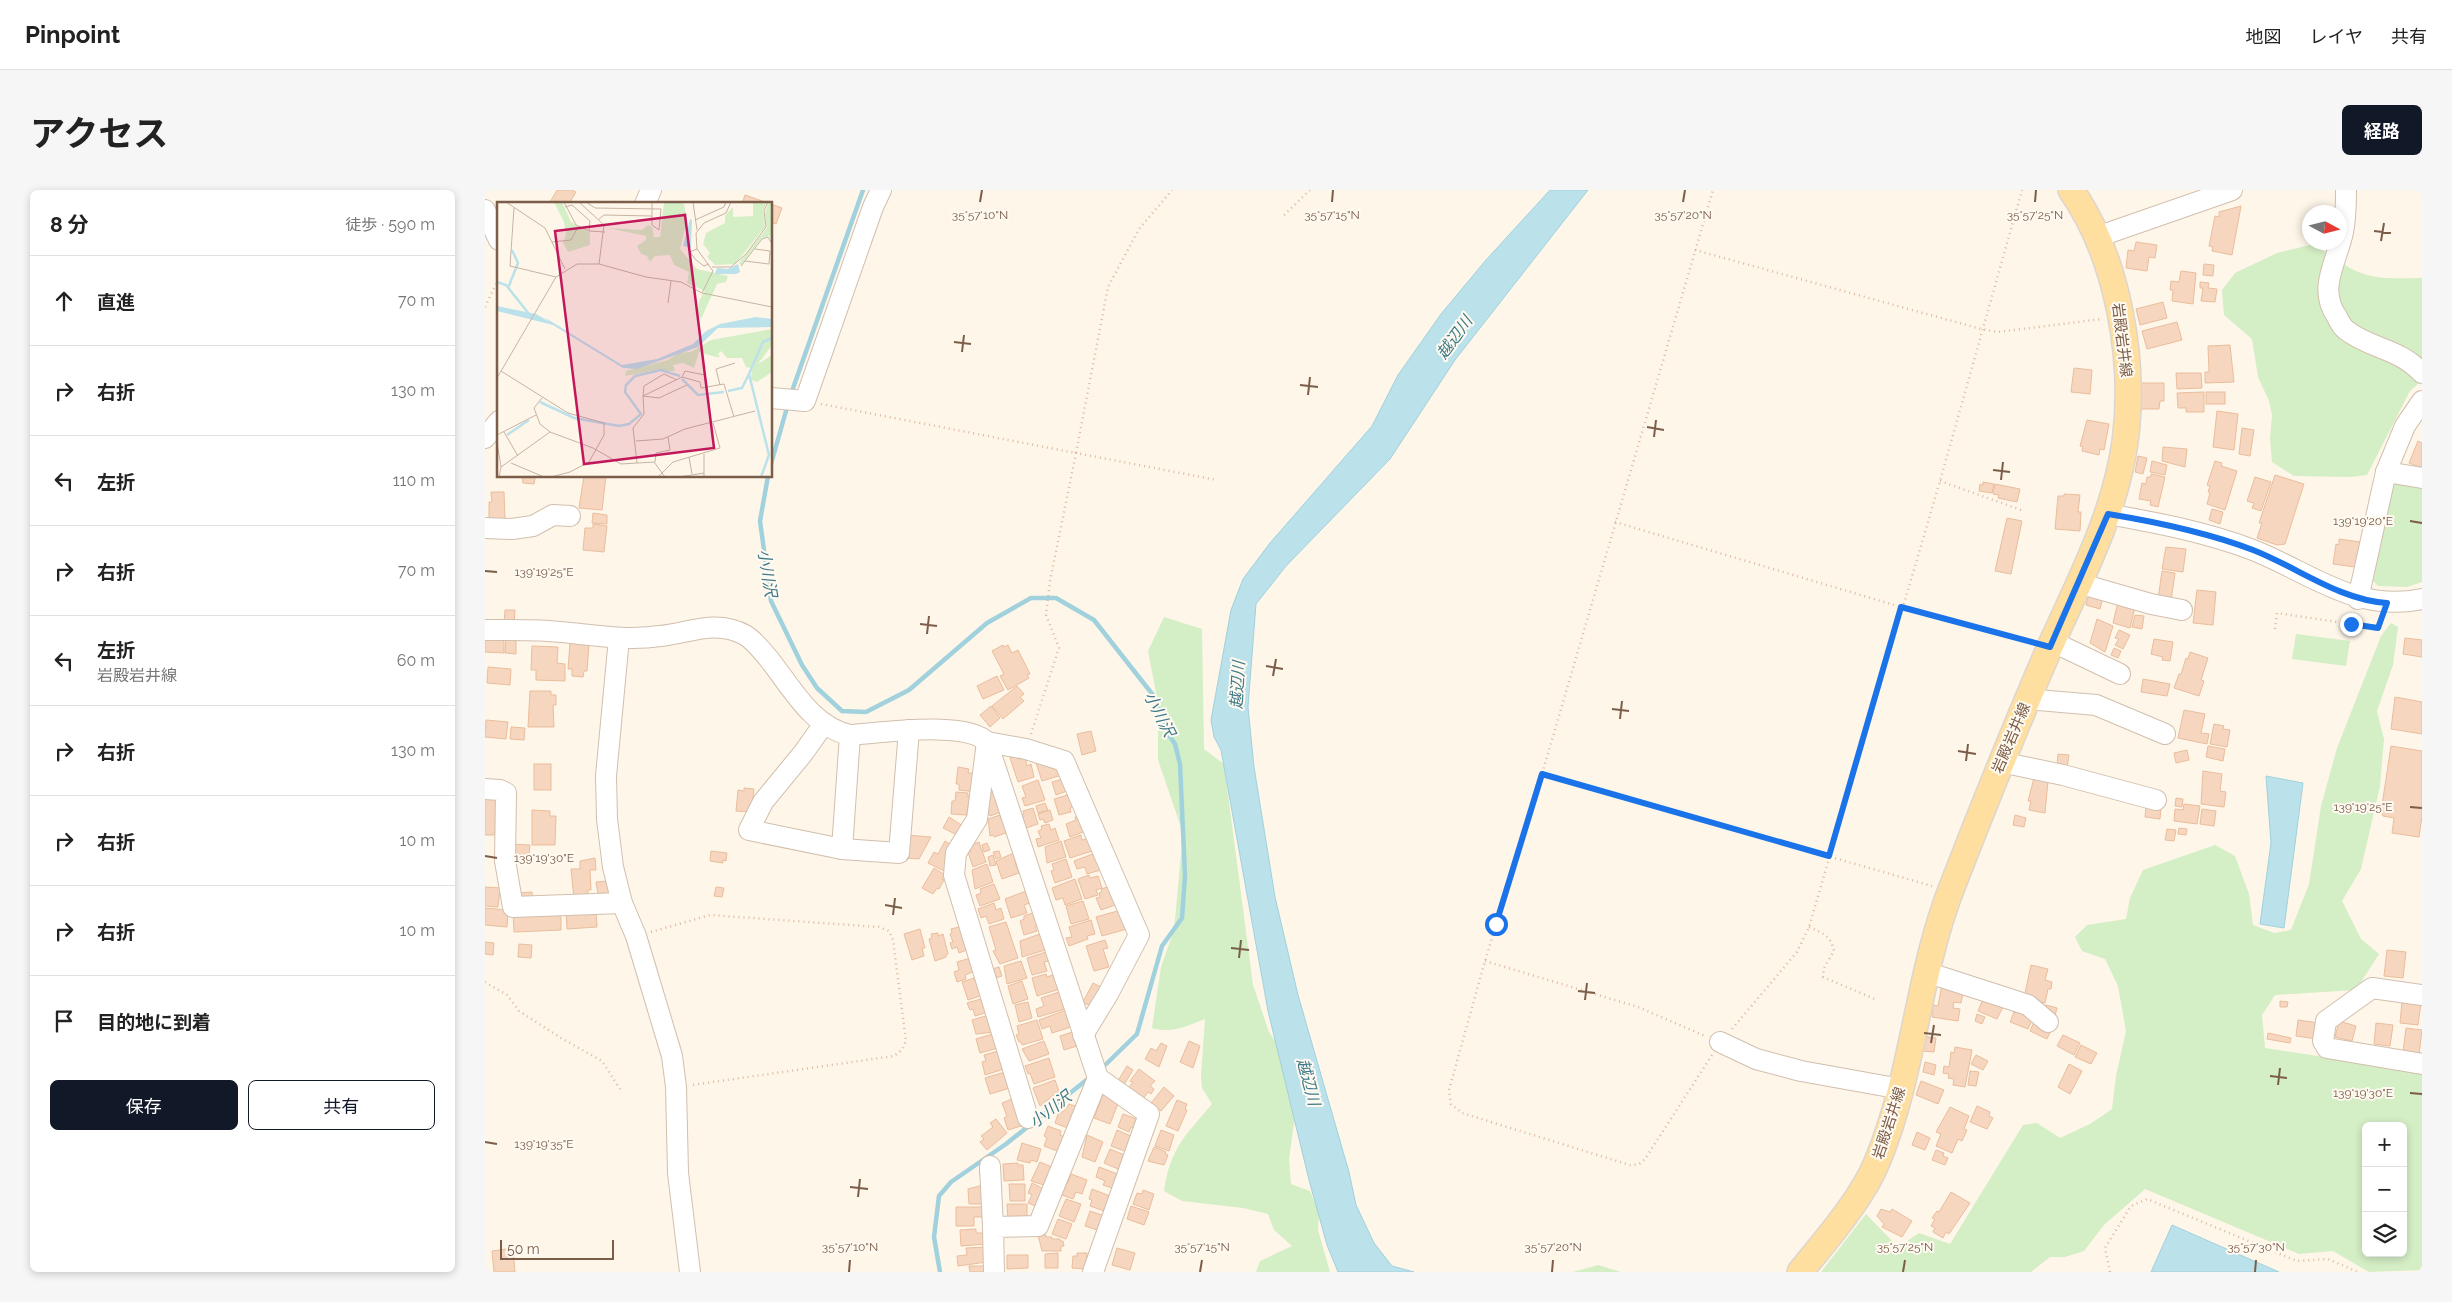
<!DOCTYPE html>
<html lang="ja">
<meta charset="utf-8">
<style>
body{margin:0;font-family:Raleway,"Noto Sans JP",sans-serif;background:#f6f6f6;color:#222}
.controls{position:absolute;right:15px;bottom:15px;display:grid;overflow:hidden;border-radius:8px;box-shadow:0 2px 8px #0003}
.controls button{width:45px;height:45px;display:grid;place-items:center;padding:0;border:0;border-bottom:1px solid #e0e0e0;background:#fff;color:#222;font:25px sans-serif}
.compass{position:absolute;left:1817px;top:15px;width:45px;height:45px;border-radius:50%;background:#fff;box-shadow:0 2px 8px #0003;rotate:97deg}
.scale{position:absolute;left:15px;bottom:12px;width:114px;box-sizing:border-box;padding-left:5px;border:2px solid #7b5d49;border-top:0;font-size:14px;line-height:18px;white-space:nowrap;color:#7b5d49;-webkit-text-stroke:4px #fffaf1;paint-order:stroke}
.stop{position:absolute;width:15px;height:15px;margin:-11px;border:4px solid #1a73e8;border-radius:50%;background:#fff}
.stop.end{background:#1a73e8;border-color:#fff;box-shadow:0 1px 5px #0008}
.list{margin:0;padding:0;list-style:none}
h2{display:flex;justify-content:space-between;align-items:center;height:65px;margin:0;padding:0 20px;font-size:21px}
h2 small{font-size:16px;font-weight:400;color:#767676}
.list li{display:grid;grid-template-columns:32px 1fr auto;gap:15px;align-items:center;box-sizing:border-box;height:90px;padding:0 20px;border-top:1px solid #e0e0e0}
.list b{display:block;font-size:19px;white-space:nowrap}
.list p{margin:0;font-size:16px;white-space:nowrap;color:#767676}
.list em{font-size:16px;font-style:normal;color:#767676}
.actions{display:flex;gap:10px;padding:15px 20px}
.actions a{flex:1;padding:11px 0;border:1px solid #111827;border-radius:8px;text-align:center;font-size:18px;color:#111827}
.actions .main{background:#111827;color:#fff}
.icon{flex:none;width:28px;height:28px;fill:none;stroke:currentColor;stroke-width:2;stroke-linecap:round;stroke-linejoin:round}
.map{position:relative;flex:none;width:1937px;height:1082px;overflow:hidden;border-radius:8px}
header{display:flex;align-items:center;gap:30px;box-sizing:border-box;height:70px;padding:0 25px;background:#fff;border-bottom:1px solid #e0e0e0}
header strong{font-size:24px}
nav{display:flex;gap:28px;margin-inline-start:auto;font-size:18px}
.intro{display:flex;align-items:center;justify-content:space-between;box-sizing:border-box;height:120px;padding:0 30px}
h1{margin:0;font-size:35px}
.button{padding:12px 22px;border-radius:8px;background:#111827;color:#fff;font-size:18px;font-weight:700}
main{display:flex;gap:30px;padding:0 30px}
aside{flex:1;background:#fff;border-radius:8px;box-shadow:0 2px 8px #0003}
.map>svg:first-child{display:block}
.green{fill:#d4eec5;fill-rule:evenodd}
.water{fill:#bbe1ea;stroke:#a0d1dd}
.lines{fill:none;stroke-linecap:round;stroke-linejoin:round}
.stream{stroke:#a0d1dd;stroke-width:4.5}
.building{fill:#f6d6be;stroke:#eabd9d}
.minor-casing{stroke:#d2bfad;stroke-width:22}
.major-casing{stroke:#ddd5d0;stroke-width:28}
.path{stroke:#dcb9a0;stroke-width:2.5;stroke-dasharray:1 4;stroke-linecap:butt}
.minor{stroke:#fff;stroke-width:20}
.major{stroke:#ffdf9f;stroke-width:25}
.route{stroke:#1a73e8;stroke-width:6}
.ticks{fill:none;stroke:#7b5d49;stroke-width:2}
.labels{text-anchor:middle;stroke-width:4;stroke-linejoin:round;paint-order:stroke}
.street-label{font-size:15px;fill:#7b5d49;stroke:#fffaf1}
.water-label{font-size:16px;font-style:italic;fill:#3e7a88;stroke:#fffaf1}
.inset-river{fill:none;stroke:#bbe1ea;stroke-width:2.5}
.inset-road{fill:none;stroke:#c6b4a4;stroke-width:1}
.view{fill:#c2185b;fill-opacity:0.15;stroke:#c2185b;stroke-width:2.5}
.inset-edge{fill:none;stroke:#7b5d49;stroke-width:2.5}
.ticks-label{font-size:12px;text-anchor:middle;fill:#7b5d49;stroke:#fffaf1;stroke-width:4;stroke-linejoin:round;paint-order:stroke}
</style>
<header>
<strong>Pinpoint</strong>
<nav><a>地図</a><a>レイヤ</a><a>共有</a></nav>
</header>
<div class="intro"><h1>アクセス</h1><a class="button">経路</a></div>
<main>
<aside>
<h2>8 分<small>徒歩 · 590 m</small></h2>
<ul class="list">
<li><svg class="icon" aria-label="ahead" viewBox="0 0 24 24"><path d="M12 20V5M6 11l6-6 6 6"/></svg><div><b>直進</b></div><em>70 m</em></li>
<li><svg class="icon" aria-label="right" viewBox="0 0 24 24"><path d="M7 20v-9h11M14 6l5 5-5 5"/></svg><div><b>右折</b></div><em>130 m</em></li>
<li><svg class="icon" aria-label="left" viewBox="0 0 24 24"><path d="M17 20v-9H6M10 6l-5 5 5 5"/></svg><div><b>左折</b></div><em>110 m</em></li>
<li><svg class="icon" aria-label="right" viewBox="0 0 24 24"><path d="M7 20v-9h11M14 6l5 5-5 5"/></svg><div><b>右折</b></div><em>70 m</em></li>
<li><svg class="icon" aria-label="left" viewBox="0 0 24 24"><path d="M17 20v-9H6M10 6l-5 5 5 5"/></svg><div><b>左折</b><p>岩殿岩井線</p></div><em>60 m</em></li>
<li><svg class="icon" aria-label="right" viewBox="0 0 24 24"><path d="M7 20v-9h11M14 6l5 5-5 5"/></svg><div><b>右折</b></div><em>130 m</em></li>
<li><svg class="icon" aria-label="right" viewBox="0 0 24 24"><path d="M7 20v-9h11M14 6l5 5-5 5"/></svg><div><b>右折</b></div><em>10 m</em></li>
<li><svg class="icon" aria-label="right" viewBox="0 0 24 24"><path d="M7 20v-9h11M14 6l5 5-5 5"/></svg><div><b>右折</b></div><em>10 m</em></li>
<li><svg class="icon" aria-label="arrive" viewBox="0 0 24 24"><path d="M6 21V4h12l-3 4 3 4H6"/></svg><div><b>目的地に到着</b></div></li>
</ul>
<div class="actions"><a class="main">保存</a><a>共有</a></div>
</aside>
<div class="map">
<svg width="1937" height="1082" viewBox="0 0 1937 1082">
<rect width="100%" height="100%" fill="#fef6e9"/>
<g class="green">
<path d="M1825,55c16,5 26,15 40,23 23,13 47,10 72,10v102l-12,11 -43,84 -16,2 -57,-1 -22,-14 -2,-24 2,-23 -3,-14 -11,-24 -6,-38 -28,-24 -2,-25 13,-17 42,-20z"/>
<path d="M1910,290l27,4v98l-15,5 -29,-1 -7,-7 18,-95z"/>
<path d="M679,427l38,12 2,120 20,15 29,221 16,47 15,23 12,54 -7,50 2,25 19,7 9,22 -1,17 12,42h-74l4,-11 32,-15 -18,-16 -6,-16 -25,-6 -61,-7 -18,-10c6,-43 22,-56 48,-87l-10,-16 -1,-13 4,-56c-19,7 -32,15 -53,9l9,-61 13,-37 9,-97 -25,-73v-57l-10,-52z"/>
<path d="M1906,433l7,4 -5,38 -16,46 7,28 -4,47 -19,83 -19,32 19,38 18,15 -23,36 -81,5 -13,20 3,33 107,16 50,10v196l-53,2 -36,-21 -34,3 -154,-65 -41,36 -20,26 -19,6h-15l-19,15h-210l45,-58 32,33 21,-14 31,11 73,-119 14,-2 23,15 30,-14 22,-15 4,-33 10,-45 -8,-45 -13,-27 -23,-8 -7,-14 12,-12 39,-6 4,-21 13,-28 72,-25 20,11 14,38 4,31 21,8 17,-3 18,-46 12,-78 16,-58 44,-112zM1881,936h37v127h-37z"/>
<path d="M1811,444l54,7 -4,25 -54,-7z"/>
<path d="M1113,1075l23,7h-48z"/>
</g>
<g class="water">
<path d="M1065,0h38l-133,170 -65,99 -104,107 -30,38 -8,103 6,60 21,130 23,98 51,177 7,33 18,38 18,23 22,6h-76l-11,-27 -18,-65 -41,-169 -47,-261 -7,-13 -3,-17 20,-110 12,-31 27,-36 102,-117 26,-51 43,-61 45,-54z"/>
<path d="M1781,586l37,7 -19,145 -24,-4 11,-81z"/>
<path d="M1687,1035l107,47h-128z"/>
</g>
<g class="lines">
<g class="stream">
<path d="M306,204l72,-204"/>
<path d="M286,274l17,-60"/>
<path d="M283,286l-8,45 11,80 31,64 15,23 25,23 24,1 43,-22 78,-67 44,-25h25l38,22 59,75 16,40 6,9 5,20 5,112 -3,42 -20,28 -25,88 -36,35"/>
<path d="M455,1082l-6,-35 5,-41 12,-14 55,-38 83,-66"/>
</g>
</g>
<g class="building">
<path d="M72,0h15l4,2 -7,12h-20z"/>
<path d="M260,5l20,7v2h-23z"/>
<path d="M286,14l11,4 -6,16 -5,-2z"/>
<path d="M1756,16l-9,49 -20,-4 1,-4 -4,-1 6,-30 4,1v-5z"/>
<path d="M1651,52l21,3 -2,13 -6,-1 -2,14 -21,-3 2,-18 6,1z"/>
<path d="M1719,74l10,1 -1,11 -10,-1z"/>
<path d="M1696,81l15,2 -3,31 -21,-3 1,-11h-3l1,-9 8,1z"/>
<path d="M1715,92l9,1 -1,5 9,1 -2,13 -14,-1 2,-13h-3z"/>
<path d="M1678,112l4,16 -27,7 -4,-16z"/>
<path d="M1692,132l5,18 -35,9 -5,-18z"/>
<path d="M1745,155l4,37 -29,1v-11h4l-1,-26z"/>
<path d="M1589,178l18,2 -2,24 -19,-2z"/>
<path d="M1691,183h25l1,15 -25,1z"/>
<path d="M1656,193h23v18h-4l-1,8h-19z"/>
<path d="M1719,202v20h-18v-4h-8l-1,-15z"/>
<rect x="1721" y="202" width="19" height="12"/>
<path d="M1732,221l21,3 -4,36 -21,-3z"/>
<path d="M1602,230l22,4 -5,26 -4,-1 -1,6 -17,-4 1,-4 -3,-1z"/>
<path d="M1757,238l12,2 -4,26 -11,-2z"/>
<path d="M1933,251l4,2v25l-13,-5z"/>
<path d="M1678,257l24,2 -2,18 -23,-6z"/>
<path d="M1653,266l9,2 -4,16 -8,-2z"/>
<path d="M1667,271l15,4 -2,10 -15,-3z"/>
<path d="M1730,271l7,2 -1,3 16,5 -12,39 -18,-6 3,-11 -2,-1 2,-6 -3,-1z"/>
<path d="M1666,284l14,3 -7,30 -8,-2 1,-4 -12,-2 3,-16 4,1 1,-7h4z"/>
<path d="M1790,285l29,9 -19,60 -8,1 -20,-7 5,-15h-3z"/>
<path d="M37,286h15l-2,2 -1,6 -11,-1z"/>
<path d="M99,286h22l-4,34 -23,-2z"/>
<path d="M1770,287l16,5 -10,29 -9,-3 2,-5 -7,-2z"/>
<path d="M1498,292l11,2 -2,9 -13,-2 1,-7 3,1z"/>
<path d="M1510,294l25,5 -3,13 -19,-4 1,-3 -6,-1z"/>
<path d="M6,302h13l1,27h-16v-17h3z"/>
<path d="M1579,304l16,1 -2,17h3l-1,19 -25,-2 3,-33h6z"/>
<path d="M1727,319l11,3 -3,12 -11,-4z"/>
<path d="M108,323l14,2v9l-15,-1z"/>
<path d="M1522,328l15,3 -11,53 -16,-3z"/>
<path d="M108,334l14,2 -3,26 -21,-2 2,-22h8z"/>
<path d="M1854,349l21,3 -5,25 -22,-3 3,-20 3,1z"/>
<path d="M1681,357l20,2 -3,23 -21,-3z"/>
<path d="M1677,381l13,2 -4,28 -13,-2z"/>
<path d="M1712,400l19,2 -3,33 -20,-2z"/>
<path d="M1604,403l14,4 -3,12 -14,-4z"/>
<path d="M1633,412l17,5 -5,21 -17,-5z"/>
<path d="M20,420h10l-1,14h-10z"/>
<path d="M1650,425l9,1 -2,13 -10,-2z"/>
<path d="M1612,429l16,7 -8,26 -15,-9z"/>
<path d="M1634,440l11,5 -7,14 -8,-4 4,-6 -4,-1z"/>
<path d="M1920,448l17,2v17l-19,-3z"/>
<path d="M0,449h19v14l-19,-1z"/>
<path d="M21,449h10v15l-11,-1z"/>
<path d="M1669,449l19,3 -3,19 -8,-1 1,-3 -12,-3z"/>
<path d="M85,452l19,2 -2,27h-3l-1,6 -11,-1v-7h-4z"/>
<path d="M518,455l1,2 4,-2 4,8 6,-3 12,24 -3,1 2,3 -21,12 -8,-14 4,-2 -12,-23z"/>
<path d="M47,456l26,1 -1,16 8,1v17l-29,-1v-10h-5z"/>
<path d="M1629,458l7,3 -3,7 -7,-3z"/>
<path d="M1705,462l18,6 -7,22 3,1 -5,15 -25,-8 5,-14h2l5,-16 2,1z"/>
<path d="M3,477l23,2 -1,16 -23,-2z"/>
<path d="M512,486l7,14 -21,9 -6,-13z"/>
<path d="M1658,489l27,5 -3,12 -26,-4z"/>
<path d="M532,496l7,8 -4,3 4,4 -21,18 -11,-13z"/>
<path d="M45,501h21v4h5v10h-3l1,22h-26z"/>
<path d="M1910,507l27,5v32l-31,-5z"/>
<path d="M506,516l9,12 -10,9 -10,-12z"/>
<path d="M1699,520l21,4 -4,19 8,1 -2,10 -29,-6z"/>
<path d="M1,530l22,2 -2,17 -21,-2z"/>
<path d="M1729,534l10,2 -1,3 7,1 -3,17 -17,-3z"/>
<path d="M26,537l14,1 -1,12 -14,-1z"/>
<path d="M606,541l5,20 -14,4 -5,-21z"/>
<path d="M1723,556l17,3 -2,12 -17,-4z"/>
<path d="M1906,556l31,5v65l-3,21 -27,-4 2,-15 -11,-2 -2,-4z"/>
<path d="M1702,560l2,10 -13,3 -2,-10z"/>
<path d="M1573,564l11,1 -2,13 -10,-2z"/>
<path d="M532,566l1,3 7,-2 2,9 4,-2 3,13 -16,5 -8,-24z"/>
<path d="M557,571l17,5 3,9 -20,6 -6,-18z"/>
<rect x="49" y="574" width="17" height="26"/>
<path d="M473,577l11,2 -1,4h6l1,19 -16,-2v-6h-3z"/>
<path d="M1718,581l19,3 -2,17 6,1 -2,15 -23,-3z"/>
<path d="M1549,588l14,3 -3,32 -16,-3 2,-9h-3z"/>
<path d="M578,589l4,12 -11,4 -4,-13z"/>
<path d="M553,590l7,20 -20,6 -3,-8 4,-1 -4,-11z"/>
<path d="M510,597l9,24 -14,5 -6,-16 1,-10z"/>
<path d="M259,598l10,1 -3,23 -15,-1 2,-21 6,1z"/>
<path d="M0,602l17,5 -1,32h-6l-1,6h-9z"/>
<path d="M471,602l12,1v4h4v9h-4l-1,9 -16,-1 1,-13h3z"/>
<path d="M586,604l4,12 -5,2 1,4 -12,3 -5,-16z"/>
<path d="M1691,608l7,1 -1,8 -7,-1z"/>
<path d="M560,613l3,7 -10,3 -2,-7z"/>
<path d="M1699,614l16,2 -3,18 -23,-3 1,-12 8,1z"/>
<path d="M1661,616l15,2 -1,11 -15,-2z"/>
<path d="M548,618l5,16 -12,4 -4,-13 2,-1 -1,-3z"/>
<path d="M1717,619l14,2 -2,15 -14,-2z"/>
<path d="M47,620l18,1v5h6l-1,29h-23z"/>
<path d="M565,620l3,10 -8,3 -2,-4 -3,1 -2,-6z"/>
<path d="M515,625l1,4 3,-1 5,14 -15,5 -1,-2 -3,1 -2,-17z"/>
<path d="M596,625l5,16 -16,6 -4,-13 10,-4 -1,-3z"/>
<path d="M1530,625l11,3 -2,9 -11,-2z"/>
<path d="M464,627l17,11 -5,9 -18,-9z"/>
<path d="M564,634l2,6 4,-2 4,12 -21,7 -2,-8 5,-1 -3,-7 4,-2 -1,-3z"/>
<path d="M1694,638l8,1 -1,6 -8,-1z"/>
<path d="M1682,639l9,1 -2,11 -9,-1z"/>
<path d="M421,645l25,2 -12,22 -14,-1z"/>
<path d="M596,645l1,5 9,-2 4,12 -25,8 -6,-17z"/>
<path d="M460,651l9,6 -10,24 -16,-8 6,-11 4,2z"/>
<path d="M576,651l5,16 -19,6 -2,-16z"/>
<path d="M494,652l7,20 -13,5 -5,-15 3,-1 -2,-5z"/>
<path d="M502,653l3,7 -6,2 -2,-7z"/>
<path d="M24,654l21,1 -1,11h-3l-1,4 -17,-1z"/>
<path d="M226,661l16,2 -1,8 -3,-1v3l-13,-2z"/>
<path d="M514,661l2,6 -5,2 -3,-7z"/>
<path d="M533,661l3,9 -6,2 4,11 -17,6 -6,-18z"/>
<path d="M613,662l6,17 -17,5 -2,-7 -8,2 -3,-8z"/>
<path d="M508,665l3,10 -6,1 -2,-9z"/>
<path d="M110,668l1,12h-6l1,20h-3v7l-14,2 -3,-30h9v-8z"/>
<path d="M581,669l6,18 -17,6 -4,-12 3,-1 -2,-6z"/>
<path d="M502,674l6,18 -18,7 -3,-19z"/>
<path d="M449,678l11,7 -3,4 2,1 -5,9 -2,-1 -4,6 -11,-6z"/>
<path d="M604,685l1,3 8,-2 4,12 -6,2 2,5 -13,4 -7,-20z"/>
<path d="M590,689l7,20 -17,6 -2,-7 -7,2 -4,-12z"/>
<path d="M124,691l2,17 -12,2 -3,-18z"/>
<path d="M509,694l6,15 -20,7 -4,-11 5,-2 -1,-4z"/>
<path d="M626,696l7,18 -17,6 -5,-12 4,-1 -1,-4 3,-1 -1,-3z"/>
<path d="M0,697l15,1 -2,19 -13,-1z"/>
<path d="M231,697l8,1 -2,9 -8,-1z"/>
<path d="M541,701l4,12 -6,2 3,8 -16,5 -6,-19z"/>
<path d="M47,702l1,11 -14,2 -1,-12z"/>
<path d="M598,711l6,18 -18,5 -5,-18z"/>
<path d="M509,713l2,7 5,-2 3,11 -15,5 -3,-8 -5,2 -3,-9z"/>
<path d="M0,718l23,2 -1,17 -22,-2z"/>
<path d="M111,719l1,18 -30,2 -1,-18z"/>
<path d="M636,720l6,19 -25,7 -6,-19z"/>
<path d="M76,721v19l-47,2 -1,-20z"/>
<path d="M551,722l4,13 -5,2 2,4 -13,4 -4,-14 4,-2v-3z"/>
<path d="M606,730l4,14 -8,2 1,3 -19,7 -3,-8 6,-1 -3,-10z"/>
<path d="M521,732l12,36 -18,6 -7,-13 3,-1 -7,-23z"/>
<path d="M474,737l10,22 -10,4 -2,-6 -5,2 -2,-6 3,-1 -3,-8 2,-1 -1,-4z"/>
<path d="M435,739l5,19h-3l2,8 -12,4 -8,-26z"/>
<path d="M453,743v3l5,-2 5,20 -2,1v2l-11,4 -6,-22 3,-1 -1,-4z"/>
<path d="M555,744l5,16 -23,7 -2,-16z"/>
<path d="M620,750l3,8 -5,1 6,18 -15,4 -8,-25z"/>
<path d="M0,752l9,1 -1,12 -8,-1z"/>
<path d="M34,754l13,1 -1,13 -13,-1z"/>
<path d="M1902,760l19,2 -3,26 -19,-2z"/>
<path d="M561,762l3,9 -5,1 3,9 -15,4 -5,-17z"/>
<path d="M489,767l4,13 -13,5 1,4 -9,3 -3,-10 5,-2 -2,-8z"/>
<path d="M536,771l6,17 -20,6 -3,-18z"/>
<path d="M1546,775l17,4 -3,11 7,2 -1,7h-3l-3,14 -21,-5z"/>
<path d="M514,777l3,9 -10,3 -3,-9z"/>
<path d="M561,784l1,3 6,-2 1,4 2,-1 4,11 -23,7 -5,-18z"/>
<path d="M489,788l1,3 6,-1 2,15 -15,5 -6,-18z"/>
<path d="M537,791l6,18 -15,5 -5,-18z"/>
<path d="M608,793l12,6 -10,20 -12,-7z"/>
<path d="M1457,794l22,4 -3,15 -7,-1 -1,6 7,1 -2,12 -26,-4 1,-12 5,1z"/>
<path d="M574,802l6,17 -27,8 -2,-8 8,-3 -3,-8z"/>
<path d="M499,808l4,14 -13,4 -2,-7 -3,1 -3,-7z"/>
<path d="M1498,809l20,8 -6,12 -19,-8z"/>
<path d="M1795,811l8,1 -1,5h-7z"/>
<path d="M1917,811l19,2 -3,22 -18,-2z"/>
<path d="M543,812l4,16 -13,4 -4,-17z"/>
<path d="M1561,815l11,3 -2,8 -11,-4z"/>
<path d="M584,819l2,8 -4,1 4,9 -19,6 -2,-7 -8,3 -3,-9z"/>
<path d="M1534,819l15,7 -6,13 -18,-7 4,-10 3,1z"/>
<path d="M1492,824l8,3 -3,7 -7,-3z"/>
<path d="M504,825l6,17 -19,2 -4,-14z"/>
<path d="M552,830l6,19 -21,6 -1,-3h-2l-3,-7 3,-1 -2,-8z"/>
<path d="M1550,830l17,8 -5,11 -17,-8z"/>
<path d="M1813,830l21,3 -2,16 -21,-3z"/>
<path d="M1854,831l17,5 -4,15 -17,-4z"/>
<path d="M1891,833l17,2 -3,21 -16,-2z"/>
<path d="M1921,838l16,2 -3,25 -16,-3z"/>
<path d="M591,841l4,14 -16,5 -4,-14z"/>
<path d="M511,843l2,15 -18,5 -4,-14z"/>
<path d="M1783,843l23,5 -1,5 -23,-4z"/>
<path d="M1578,845l17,8 -6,12 -17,-9z"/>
<path d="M1437,846l14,2 -2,14 -12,-1z"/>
<path d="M559,851l5,13 -20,7 -7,-12z"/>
<path d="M704,851l11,5 -7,22 -13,-6z"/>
<path d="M676,853l6,3 -8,21 -14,-8 6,-11 5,3z"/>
<path d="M1596,855l16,8 -6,11 -16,-7z"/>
<path d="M1470,857l17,3 -7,37 -12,-2 1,-6 -6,-1 1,-4 -6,-1 1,-7 5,1 2,-15 3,1z"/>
<path d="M517,860l2,19 -19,6 -3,-13 4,-1 -2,-6z"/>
<path d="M1491,865l12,6 -5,9 -12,-6z"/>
<path d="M564,868l6,19 -21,7 -4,-11 -2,1 -3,-8z"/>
<path d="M1440,872l11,3 -2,10 -11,-3z"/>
<path d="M1584,874l13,7 -12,23 -12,-7z"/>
<path d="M642,876l6,4 -11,18 -6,-4z"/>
<path d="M654,879l16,12 -5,5 4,3 -3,5 -3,-2 -5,7 -15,-11 5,-6 -3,-1z"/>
<path d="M1485,881l9,1 -3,14 -8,-1z"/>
<path d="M520,882l5,16 -20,6 -5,-16z"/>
<path d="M570,890l4,11 -19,15 -7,-18z"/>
<path d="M1436,891l23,9 -6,14 -22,-9z"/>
<path d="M679,897l10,9 -13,15 -10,-8z"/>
<path d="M619,902l15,9 -9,23 -16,-6z"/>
<path d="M527,909l9,27 -13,4 -4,-12 3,-2 -5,-13z"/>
<path d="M692,910l10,4 -2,5 2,1 -9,21 -12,-5z"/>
<path d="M584,914l9,3 -8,22 -15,-6 3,-9 6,-3z"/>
<path d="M1492,916l13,6 -1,4 4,2 -6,11 -17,-7z"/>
<path d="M1465,917l19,9 -5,13 3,1 -5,11 -4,-2 -6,14 -16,-7 5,-12 -5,-2z"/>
<path d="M638,924l16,6 -3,9 -5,-2 -2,5 -11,-5z"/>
<path d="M511,929l11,14 -20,17 -7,-8 4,-3 -3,-3 12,-9 -3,-4z"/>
<path d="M563,936l13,5 -1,4 5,2 -5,15 -16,-6 3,-8 -3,-2z"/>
<path d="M632,940l16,7 -6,15 -16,-6z"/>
<path d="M676,940l13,5 -5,16 -14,-5z"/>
<path d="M1432,942l13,6 -5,12 -13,-5z"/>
<path d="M602,945l16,7 -8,20 -13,-5z"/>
<path d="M537,953l19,6 -4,13 -6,-2 -1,3 -13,-3z"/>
<path d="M669,957l12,5 -1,2 3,1 -4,10 -16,-4z"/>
<path d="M625,959l19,8 -6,14 -19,-8z"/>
<path d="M1451,960l8,3 -1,3 5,2 -3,7 -13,-5z"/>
<path d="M555,972l14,6 -7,18 -16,-5z"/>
<path d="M533,973v2h5l1,15 -20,1 -1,-17z"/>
<path d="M614,977l21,8 -5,14 -12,-4 2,-4 -9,-4z"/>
<path d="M586,984l16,6 -5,14 -6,-2 -3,7 -14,-5 4,-11 4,1z"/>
<path d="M547,993l14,7 -8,17 -10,-4 4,-8 -4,-2z"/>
<path d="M524,994h16v17h-15z"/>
<path d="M498,995l2,19h-16l-1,-15z"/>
<path d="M607,999l18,7 -6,15 -14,-5 2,-6 -3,-1z"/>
<path d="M658,1000l11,4 -5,16 -16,-6 4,-11 5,1z"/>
<path d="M1466,1002l19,11 -21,31 -3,-2 -3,6 -10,-6 2,-4 -4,-2 4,-7 -3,-1 5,-7 2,1z"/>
<path d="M581,1009l15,5 -7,18 -15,-6z"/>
<path d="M522,1014h20v18h-19z"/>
<path d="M646,1016l18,6 -5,13 -17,-6z"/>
<path d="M471,1017h27v10h-9v9h-18z"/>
<path d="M1396,1019l9,3 2,-3 20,12 -10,16 -20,-10 2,-3 -7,-8z"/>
<path d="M605,1021l15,5 -5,15 -15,-5z"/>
<path d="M573,1029l14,5 -6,15 -14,-5z"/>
<path d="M491,1039v4h9l1,11 -25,2 -1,-16z"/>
<path d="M553,1045h8v2h6v2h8v2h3l1,5h-3v5h-19z"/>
<path d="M501,1057l1,15 -29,4 -1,-10 10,-1 -1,-7z"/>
<path d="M28,1058l2,24h-21l-2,-21z"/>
<path d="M632,1058l18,5 -5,17 -18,-5z"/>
<path d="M573,1063v15h-13v-14z"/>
<path d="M592,1063h10l-1,16 -14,-1 1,-12h4z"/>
<path d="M522,1065h21v13l-21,1z"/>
<path d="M484,1076h17v6h-16z"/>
</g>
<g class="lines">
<g class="minor-casing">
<g id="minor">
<path d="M1861,0c0,14 0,28 -3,42 -6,30 -26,56 -6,85 2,4 5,10 9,13 24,19 53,18 76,43"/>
<path d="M160,14l6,-14"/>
<path d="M0,20l14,30"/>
<path d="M1612,47l135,-47"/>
<path d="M286,208l34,3 68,-194 8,-17"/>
<path d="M0,248l14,-17"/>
<path d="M1901,282l36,6"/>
<path d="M1623,324c49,9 99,18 145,36 58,23 103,63 169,49"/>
<path d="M0,338l27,1 21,-3 20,-11 17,1"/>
<path d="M1593,393l73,21 31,6"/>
<path d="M1873,409l28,-127 19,-46 17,-25"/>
<path d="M0,440c25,0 51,-1 76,2 33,3 66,9 99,4 29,-3 56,-17 85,-1 10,6 16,15 24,24 23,29 43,68 81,76 30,-2 116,-15 137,7l111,336 51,36 -56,158"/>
<path d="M134,448l-13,138 1,43 6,48 9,36 14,33 36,120 4,31 2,86 12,99"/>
<path d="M1568,452l67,32"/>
<path d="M1542,509l69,6 69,29"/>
<path d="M338,535l-19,27 -41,50 -14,28 93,19 57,4 10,-123"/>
<path d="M1516,572l62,13 93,25"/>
<path d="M0,599l15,1 6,3 -1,68 8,46 109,-4"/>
<path d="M357,659l8,-114"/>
<path d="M1441,782l102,33 20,17"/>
<path d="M1937,805l-50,-7 -46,33 -3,20 4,7 95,16"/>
<path d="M1235,852l36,17 45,12 100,18"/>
<path d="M543,928l-74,-243 2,-22 21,-34 10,-77 39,7 38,12 75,174 -31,59 -25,41"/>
<path d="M505,982v-6l3,61"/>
<path d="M509,1082l-1,-45 45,-1 60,-148"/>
</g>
</g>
<g class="major-casing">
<path id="major" d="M1315,1082c25,-31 62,-73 77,-110 37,-88 40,-186 75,-275 31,-80 63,-159 97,-238 30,-67 66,-134 76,-207 11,-81 -7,-185 -54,-252"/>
</g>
<g class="path">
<path d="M799,25l26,-25"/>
<path d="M1210,60l286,79 17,3 104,-13"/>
<path d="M0,117l14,-29"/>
<path d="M336,214l255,49 32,-166 31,-58 33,-39"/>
<path d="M1455,291l84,30"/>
<path d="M1130,332l286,85 131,35"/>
<path d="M1790,439l2,-16 101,15 4,-10"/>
<path d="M546,544l28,-86 -13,-33 4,-34 26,-128 141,27"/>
<path d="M1057,584l390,112"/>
<path d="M1324,737c14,6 22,9 25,24l-10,17 -1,9 54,23"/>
<path d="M166,742l59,-17 169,12 10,4 4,9 13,101 -4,9 -8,6 -202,29"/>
<path d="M1000,771l153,46 67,29"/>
<path d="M0,792l22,13 12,16 42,27 41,23 20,31"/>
<path d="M1247,839l65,-77 12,-25 131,-446 82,-291"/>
<path d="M1227,865l-67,104 -6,5 -9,1 -168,-52 -11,-9 -2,-14 36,-129 57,-187 171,-584"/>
<path d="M1625,1082l-5,-24 26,-42 16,-7 150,62 31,-2 30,13"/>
</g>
<use href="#minor" class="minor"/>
<use href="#major" class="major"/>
</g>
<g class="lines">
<path class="route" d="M1011,734l46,-150 287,82 72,-249 149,40 58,-133c49,8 98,18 145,36 44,17 86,50 134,53l-9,25 -27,-4"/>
</g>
<path class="ticks" d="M495,12l2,-12M847,12l1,-12M1198,12l2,-12M1550,12l1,-12M1889,41l17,2M1896,51l3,-18M469,152l17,2M477,162l2,-17M815,195l18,2M823,205l2,-18M1162,237l17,3M1169,247l2,-17M1508,280l17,2M1516,290l2,-18M1925,331l12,2M0,381l12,1M435,434l17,2M442,444l2,-18M781,476l17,3M788,486l3,-17M1127,519l17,2M1135,529l2,-18M1473,561l18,3M1481,571l2,-17M1925,617l12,1M0,666l12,2M400,715l17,3M408,725l2,-17M746,758l18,2M754,768l2,-18M1093,801l17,2M1100,810l2,-17M1439,843l17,2M1446,853l3,-18M1785,886l17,2M1793,895l2,-17M1925,903l12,1M0,952l12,2M365,997l18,2M373,1007l2,-18M364,1082l1,-12M715,1082l2,-12M1067,1082l1,-12M1418,1082l2,-12M1770,1082l1,-12"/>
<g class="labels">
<g class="street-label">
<text transform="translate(1637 150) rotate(83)" y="5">岩殿岩井線</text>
<text transform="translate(1526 548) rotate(-67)" y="5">岩殿岩井線</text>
<text transform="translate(1404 933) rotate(-72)" y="5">岩殿岩井線</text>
</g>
<g class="water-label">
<text transform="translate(969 147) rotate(-54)" y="6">越辺川</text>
<text transform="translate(283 383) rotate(81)" y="6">小川沢</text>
<text transform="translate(752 495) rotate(-87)" y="6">越辺川</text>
<text transform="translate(675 524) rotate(63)" y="6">小川沢</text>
<text transform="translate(824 892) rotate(75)" y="6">越辺川</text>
<text transform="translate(565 919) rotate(-38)" y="6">小川沢</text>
</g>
</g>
<g transform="translate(12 12)">
<rect width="275" height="275" fill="#fef6e9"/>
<path d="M57,0h8l9,20 19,11v12l-22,7 -5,-9 3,-9 -2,-12zM182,0l5,2 3,16 -7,29 17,20 31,7 -2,6 -9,2 -16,35 -4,-5 2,-13 6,-10 -18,-8 2,-11 -15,-7 -4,-10 -15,1 -5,6 -3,-6 -6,-2 -4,-8 9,-6v-4l-38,-8 34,2 6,-5 4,2 2,10h6l4,-34zM256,0h14l-4,9 2,16 -30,37 -20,1 -8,-8 3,-4 -7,-9 3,-11 19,-10v-7l8,-9v10l20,-1zM272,0h3v39l-3,-5 -7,2 -21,27 -2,-2 28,-35 -2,-14zM275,127v16l-14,19 14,-9v17l-15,10 -6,-2 1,-12 -6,-1 -4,-9h-15l-6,-7 -3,3 2,3h-4l-17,-5 -5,16 -11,-5 -10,2 2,6h-24l-26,5 1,-5 42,-11 11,-7 12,-1 20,-12z" fill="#d4eec5"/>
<path d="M193,17l2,1 -1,28 -8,-2zM241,62l2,8 -4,2h-21l2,-6 11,1zM0,104l39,8 14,8 -6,-5 78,48 35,-6 36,-15 13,-13 14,-7 36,-7 16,2v8l-54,1 -20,19 -61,22 -14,-1 -70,-43 -56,-14z" fill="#bbe1ea"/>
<path class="inset-river" d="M0,80l9,3 23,29M11,86l10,-25 -6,-13M185,177l16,16 26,-3M231,189l14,-3 7,-14M43,200l34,16 45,8 10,-2 12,-10 -16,-22 1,-7 9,-9 26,-6 19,6M10,233l22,-15M264,275l8,-22 -20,-81 14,-32 9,-4"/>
<path class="inset-road" d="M9,0l39,26 20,41M67,0l12,23 13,6 16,1M82,0l25,23 -5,39M89,0l9,6 66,1 -2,21 -7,-5v-9M196,0l4,28M68,5l7,-2 18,16 -1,10M17,6l-4,58 46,11M102,17l5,-4 48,1v-14M198,18l29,-13 2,-5M55,40l19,-2 7,-13M200,47l-7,3 6,8 8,6 5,-2M248,59l24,3 1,-13 -15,-2M244,64l21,-27 6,-2 4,7M215,65h19l15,-13 20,-27 -2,-16 4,-9M205,91l11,-22 -16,-22 -1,-16 8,-10 22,-10 5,-11M171,101l3,-22M4,169l67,42 36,10v12l-15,27 -19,10 -19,5M185,175l18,5 1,6 23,-4 10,33M0,176l59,-101 21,-13h22l47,13 35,5 21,11 70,14M180,178l-13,-6 -20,12 -1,10 16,2 28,-13M223,183l-4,-16 19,-6M45,196l-8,10 6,16 10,8 43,16 28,16 33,-2 11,15M7,230l14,24M0,233l39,-20M139,239l27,-2 22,-10 70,-18M0,240l4,25 -2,10M207,252v23M192,255l3,17M158,260l1,-9 14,-3 -2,-13M14,261l33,14M140,261l-4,-35 11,-14 -1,-18 39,-19 3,-6 20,4 2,12M4,265l49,-35M161,275l15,-15 47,-14 -7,-25M182,275l25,-4"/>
<path class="view" d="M188,13l29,233 -130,16 -29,-233z"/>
<rect width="275" height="275" class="inset-edge"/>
</g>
<g class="ticks-label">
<text x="495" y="29">35°57'10"N</text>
<text x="847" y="29">35°57'15"N</text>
<text x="1198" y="29">35°57'20"N</text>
<text x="1550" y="29">35°57'25"N</text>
<text x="1878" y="335">139°19'20"E</text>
<text x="59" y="386">139°19'25"E</text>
<text x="1878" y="621">139°19'25"E</text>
<text x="59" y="672">139°19'30"E</text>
<text x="1878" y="907">139°19'30"E</text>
<text x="59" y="958">139°19'35"E</text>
<text x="365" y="1061">35°57'10"N</text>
<text x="717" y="1061">35°57'15"N</text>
<text x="1068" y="1061">35°57'20"N</text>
<text x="1420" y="1061">35°57'25"N</text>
<text x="1771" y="1061">35°57'30"N</text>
</g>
</svg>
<div class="controls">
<button>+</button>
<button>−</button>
<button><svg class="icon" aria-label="layers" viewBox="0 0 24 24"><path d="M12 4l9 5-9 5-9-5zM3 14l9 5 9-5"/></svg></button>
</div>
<svg class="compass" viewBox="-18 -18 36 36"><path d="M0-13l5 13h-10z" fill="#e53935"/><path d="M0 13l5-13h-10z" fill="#767676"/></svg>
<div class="scale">50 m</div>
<div class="stop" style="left:1011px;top:734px"></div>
<div class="stop end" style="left:1866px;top:434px"></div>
</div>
</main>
